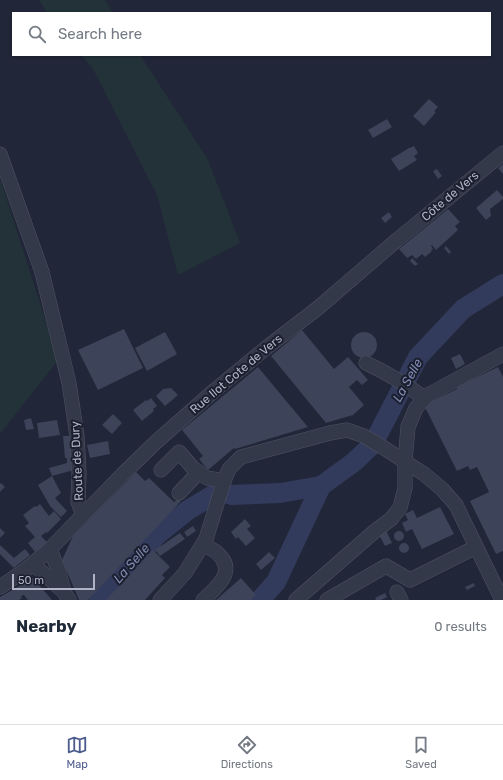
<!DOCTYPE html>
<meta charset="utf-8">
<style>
body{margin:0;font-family:Rubik,sans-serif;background:#f6f6f7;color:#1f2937}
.scale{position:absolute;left:12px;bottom:10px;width:83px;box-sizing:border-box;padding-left:4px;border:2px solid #afb3c5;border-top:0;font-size:11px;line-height:14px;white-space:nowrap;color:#afb3c5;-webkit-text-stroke:3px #1a1e2d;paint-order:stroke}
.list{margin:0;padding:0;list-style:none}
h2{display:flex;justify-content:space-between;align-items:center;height:52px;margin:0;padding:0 16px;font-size:17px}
h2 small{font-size:13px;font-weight:400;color:#747a83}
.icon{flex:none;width:22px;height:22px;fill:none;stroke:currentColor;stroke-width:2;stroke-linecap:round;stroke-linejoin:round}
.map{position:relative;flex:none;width:503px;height:600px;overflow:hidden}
.search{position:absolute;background:#fff;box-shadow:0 1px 3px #0004;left:12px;right:12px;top:12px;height:44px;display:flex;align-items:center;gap:10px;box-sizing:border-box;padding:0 14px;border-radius:0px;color:#747a83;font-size:15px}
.sheet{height:124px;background:#fff}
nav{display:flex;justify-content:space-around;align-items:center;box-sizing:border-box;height:56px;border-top:1px solid #e0e1e3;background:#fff;font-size:11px;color:#747a83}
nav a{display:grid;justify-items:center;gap:2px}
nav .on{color:#4c5b8d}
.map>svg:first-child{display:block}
.green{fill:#233239}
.water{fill:#333b5d}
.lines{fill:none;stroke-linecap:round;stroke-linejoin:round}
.river{stroke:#333b5d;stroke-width:20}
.building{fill:#3d4358}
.minor-casing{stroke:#4f5363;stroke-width:15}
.minor{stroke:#343949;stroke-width:14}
.labels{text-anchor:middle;stroke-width:4;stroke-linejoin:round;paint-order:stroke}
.street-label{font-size:12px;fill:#afb3c5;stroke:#1a1e2d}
.water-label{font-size:13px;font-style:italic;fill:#7f8ab2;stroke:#1a1e2d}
</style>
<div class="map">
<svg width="503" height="600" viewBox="0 0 503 600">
<rect width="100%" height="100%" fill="#212638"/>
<g class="green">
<path d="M39,0h66l8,13h-66z"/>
<path d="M81,55h59l67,103 33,85 -62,32 -21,-80 -65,-128z"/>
<path d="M0,178l58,182 -58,74z"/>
</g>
<path class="water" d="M503,275v19l-18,9 -21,15 -9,-13 29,-20z"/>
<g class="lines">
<g class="river">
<path d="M99,600l58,-65 31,-25 25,-15 10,-3 9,3 48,-2 41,-7 33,-24 19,-18 45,-87 45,-48 40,-25"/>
<path d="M260,600l16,-18 45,-96"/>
</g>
</g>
<g class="building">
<path d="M429,99l9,8 -4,4 2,1 -12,14 -11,-10z"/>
<path d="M387,119l5,8 -19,11 -5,-8z"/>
<path d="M414,146l4,7 -4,3 3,4 -18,11 -8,-12 18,-11h1z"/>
<path d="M503,164v10l-5,-6z"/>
<path d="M437,169l5,7 -4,3 -5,-8z"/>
<path d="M497,190l6,7v2l-13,10 1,7 -5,4 -10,-12z"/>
<path d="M448,209l12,13 -5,4 3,4 -22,20 -4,-5 -1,1 2,3 -2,1 1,1 -7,6 -3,-3 -6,5 -4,-4 -5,3 -8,-9z"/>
<path d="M389,212l3,5 -7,6 -4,-5z"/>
<path d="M446,246l5,6 -2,2 -5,-6z"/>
<path d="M412,258l6,6 -3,2 -5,-5z"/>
<path d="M124,329l19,39 -45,22 -20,-40z"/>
<path d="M302,330l32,39 14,-12 20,23 -6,5 -5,-5 -8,7 15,18 -11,10 -27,8 -55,-67z"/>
<circle cx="364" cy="345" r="13"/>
<path d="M165,332l12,22 -30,17 -12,-23z"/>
<path d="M460,354l5,10 -9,5 -5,-11z"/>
<path d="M258,367l50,60 -73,22 -1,-1 -26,22 -9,-11 4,-3 -21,-26z"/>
<path d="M498,367l5,10v174l-7,3 -26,-53 19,-9 -12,-25 -7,3 -2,-4 -11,5 -33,-66 33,-16 -1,-2z"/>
<path d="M171,388l7,7 -13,11 -9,-10 7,-7z"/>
<path d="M151,398l6,8 -4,3 1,2 -12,10 -9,-11 13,-10 1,1z"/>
<path d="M113,414l9,9 -10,11 -10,-9z"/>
<path d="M31,418l3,11 -8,1 -2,-10z"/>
<path d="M57,420l3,15 -21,3 -2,-15z"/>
<path d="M63,436h9l2,34 -22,6 -3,-8 18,-5v-5h-2z"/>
<path d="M108,441l2,13 -20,4 -3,-13z"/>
<path d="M136,472l9,9 4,-3 25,24 5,-4 2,3 -93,99h-9l-17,-40 11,-24z"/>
<path d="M52,476l9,17 -6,5 12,13 -6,6 -11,-11 -12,-21z"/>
<path d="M1,483l4,4 -5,5v-8z"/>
<path d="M40,504l9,12 5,-5 7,8 -14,14 -1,-1 -5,4 6,6 -12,10 -7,-9 7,-6 -10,-11 4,-3 -6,-8 12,-9 1,1z"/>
<path d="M440,507l14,27 -32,15 -10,-20 -6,3 -4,-9 6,-3 -3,-6 8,-4 4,8z"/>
<path d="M245,519l6,7 -4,3 8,9 -9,8 -8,-9 -2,2 -5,-7z"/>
<path d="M193,526l3,5 -9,6 -3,-5z"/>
<path d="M0,528l5,5 -5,5z"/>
<path d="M386,530l6,13 -7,3 -7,-13z"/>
<circle cx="399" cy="536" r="5"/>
<path d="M180,533l5,6 -25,17 -5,-6z"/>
<circle cx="404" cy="548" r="5"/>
<path d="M0,545l14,13 11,-9 5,6 -16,13 -14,-14z"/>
<path d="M153,550l17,17 -8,8 3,3 -20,22h-39z"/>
<path d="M269,552l6,6 -14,12 -5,-6z"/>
<path d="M33,578l19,22h-24l-4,-5 -3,1 1,2 -3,2h-19v-3z"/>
<path d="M241,578l15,17 -5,5h-35z"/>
<path d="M474,583l1,3 -8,4 -2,-3z"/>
<path d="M385,593l2,4 -6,3h-5l-1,-2z"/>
</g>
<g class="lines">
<g class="minor-casing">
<g id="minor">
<path d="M0,154l42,118 27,111 8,53 2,37 -1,29 5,13"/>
<path d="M366,363c21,10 40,21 58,35"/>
<path d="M161,470l18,-18 14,16 14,10 17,3"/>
<path d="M179,493l20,-21"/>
<path d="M203,544c6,4 14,7 18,13 14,16 -6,32 -18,43"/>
<path d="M50,549l9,23 5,20"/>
<path d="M33,564l31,28 5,8"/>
<path d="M0,587l24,-16 26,-22 72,-74 34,-33 59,-52 51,-42 52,-40 79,-68 106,-87"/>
<path d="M397,592l4,8"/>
<path d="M160,600l25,-27 21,-34 18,-58 5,-12 12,-12 89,-24 17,-3 17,6 20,12 40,26 18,15 14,16 46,95"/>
<path d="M296,600l79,-69 16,-12 9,-11 5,-20v-27l3,-34 8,-19 12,-13 75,-41"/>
<path d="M327,600l59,-34 24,14 66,-33"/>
</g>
</g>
<use href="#minor" class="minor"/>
</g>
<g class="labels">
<g class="street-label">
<text transform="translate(450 196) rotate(-40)" y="4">Côte de Vers</text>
<text transform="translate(236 374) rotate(-40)" y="4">Rue Ilot Cote de Vers</text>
<text transform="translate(77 461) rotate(-93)" y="4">Route de Dury</text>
</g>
<g class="water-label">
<text transform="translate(407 380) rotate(-61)" y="5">La Selle</text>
<text transform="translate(131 563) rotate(-49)" y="5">La Selle</text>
</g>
</g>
</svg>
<div class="scale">50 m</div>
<div class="search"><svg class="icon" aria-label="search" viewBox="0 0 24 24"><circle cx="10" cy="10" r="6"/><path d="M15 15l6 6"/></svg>Search here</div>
</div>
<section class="sheet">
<h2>Nearby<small>0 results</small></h2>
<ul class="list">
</ul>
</section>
<nav>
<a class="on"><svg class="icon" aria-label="map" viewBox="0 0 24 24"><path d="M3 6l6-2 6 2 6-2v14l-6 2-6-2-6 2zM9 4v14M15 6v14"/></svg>Map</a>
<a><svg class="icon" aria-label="directions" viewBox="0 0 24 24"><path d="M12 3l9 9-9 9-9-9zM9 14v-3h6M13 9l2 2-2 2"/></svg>Directions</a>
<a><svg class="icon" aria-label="saved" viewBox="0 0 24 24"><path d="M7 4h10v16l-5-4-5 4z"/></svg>Saved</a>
</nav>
